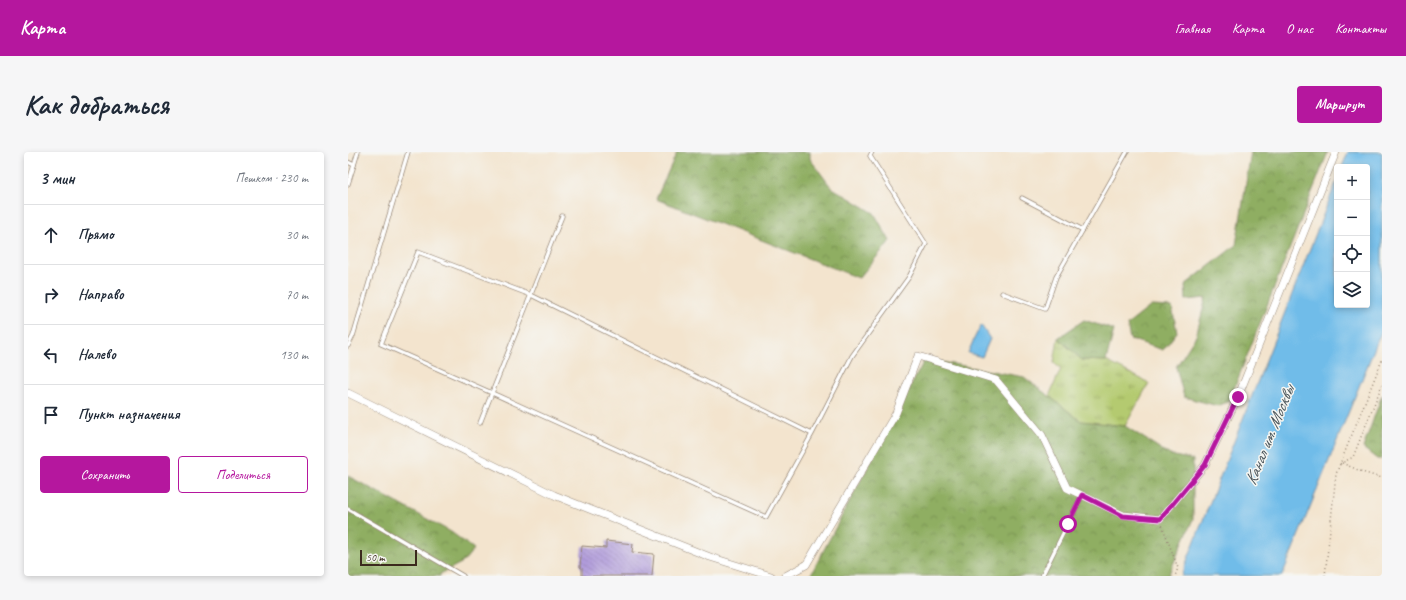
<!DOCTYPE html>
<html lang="ru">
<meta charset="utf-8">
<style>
body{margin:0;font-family:Caveat,sans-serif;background:#f6f6f7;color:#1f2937}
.controls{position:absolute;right:12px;top:12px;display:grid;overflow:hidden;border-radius:4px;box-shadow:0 2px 6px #0003}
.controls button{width:36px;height:36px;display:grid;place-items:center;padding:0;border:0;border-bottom:1px solid #e0e1e3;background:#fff;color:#1f2937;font:20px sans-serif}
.scale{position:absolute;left:12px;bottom:10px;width:57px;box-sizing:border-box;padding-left:4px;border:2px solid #3b2a1e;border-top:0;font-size:11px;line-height:14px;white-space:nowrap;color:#3b2a1e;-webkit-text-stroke:3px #f6f6f2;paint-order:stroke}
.stop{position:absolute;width:12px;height:12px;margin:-9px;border:3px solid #b5179e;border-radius:50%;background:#fff}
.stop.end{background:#b5179e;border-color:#fff;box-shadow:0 1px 4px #0008}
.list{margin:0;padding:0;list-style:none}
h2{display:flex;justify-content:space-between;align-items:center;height:52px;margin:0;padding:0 16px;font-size:17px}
h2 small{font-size:13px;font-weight:400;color:#747a83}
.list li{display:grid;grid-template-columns:26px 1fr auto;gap:12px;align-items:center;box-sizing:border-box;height:60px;padding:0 16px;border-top:1px solid #e0e1e3}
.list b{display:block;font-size:15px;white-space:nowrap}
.list em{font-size:13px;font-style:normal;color:#747a83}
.actions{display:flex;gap:8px;padding:12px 16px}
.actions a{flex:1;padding:9px 0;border:1px solid #b5179e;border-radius:4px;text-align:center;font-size:14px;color:#b5179e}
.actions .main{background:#b5179e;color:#fff}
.icon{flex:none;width:22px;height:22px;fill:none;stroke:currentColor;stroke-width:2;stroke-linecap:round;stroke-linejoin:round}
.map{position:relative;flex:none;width:1034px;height:424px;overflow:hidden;border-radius:4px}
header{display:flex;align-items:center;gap:24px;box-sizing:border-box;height:56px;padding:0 20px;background:#b5179e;color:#fff}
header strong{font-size:19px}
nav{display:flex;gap:22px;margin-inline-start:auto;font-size:14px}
.intro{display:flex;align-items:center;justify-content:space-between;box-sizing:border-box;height:96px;padding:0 24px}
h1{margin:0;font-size:28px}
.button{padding:10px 18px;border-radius:4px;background:#b5179e;color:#fff;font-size:14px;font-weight:700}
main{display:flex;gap:24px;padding:0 24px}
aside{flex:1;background:#fff;border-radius:4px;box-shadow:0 2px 6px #0003}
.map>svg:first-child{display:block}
.grass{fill:url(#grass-tufts);stroke:#787a46}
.forest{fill:url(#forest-crowns);stroke:#656c40}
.water{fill:#6fbce9;stroke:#557384}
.building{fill:url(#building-back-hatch)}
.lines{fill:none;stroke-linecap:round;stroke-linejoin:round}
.lane-casing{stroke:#978776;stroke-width:5}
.street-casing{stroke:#978776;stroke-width:8}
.path{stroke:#978776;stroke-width:1.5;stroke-dasharray:1 3;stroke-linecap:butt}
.lane{stroke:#fff;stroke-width:3.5}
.street{stroke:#fff;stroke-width:7}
.route{stroke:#b5179e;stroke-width:5}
.labels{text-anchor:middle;stroke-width:3;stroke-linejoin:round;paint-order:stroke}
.water-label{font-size:17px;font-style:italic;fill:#4b565b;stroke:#f6f6f2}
</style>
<header>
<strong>Карта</strong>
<nav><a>Главная</a><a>Карта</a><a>О нас</a><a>Контакты</a></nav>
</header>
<div class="intro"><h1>Как добраться</h1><a class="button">Маршрут</a></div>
<main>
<aside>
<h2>3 мин<small>Пешком · 230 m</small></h2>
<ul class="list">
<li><svg class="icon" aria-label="ahead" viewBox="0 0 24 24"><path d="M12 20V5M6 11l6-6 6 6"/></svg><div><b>Прямо</b></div><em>30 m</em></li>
<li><svg class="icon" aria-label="right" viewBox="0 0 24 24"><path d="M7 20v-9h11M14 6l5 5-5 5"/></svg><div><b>Направо</b></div><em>70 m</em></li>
<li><svg class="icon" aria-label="left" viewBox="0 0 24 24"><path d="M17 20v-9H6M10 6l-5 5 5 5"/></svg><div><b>Налево</b></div><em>130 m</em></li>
<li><svg class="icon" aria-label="arrive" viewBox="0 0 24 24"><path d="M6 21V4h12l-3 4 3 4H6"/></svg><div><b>Пункт назначения</b></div></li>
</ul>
<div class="actions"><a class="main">Сохранить</a><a>Поделиться</a></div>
</aside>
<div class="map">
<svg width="1034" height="424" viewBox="0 0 1034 424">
<defs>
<pattern id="grass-tufts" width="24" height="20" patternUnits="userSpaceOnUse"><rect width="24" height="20" fill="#b4ca6f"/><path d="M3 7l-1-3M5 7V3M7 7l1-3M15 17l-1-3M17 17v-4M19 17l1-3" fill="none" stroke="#94a45b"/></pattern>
<pattern id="forest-crowns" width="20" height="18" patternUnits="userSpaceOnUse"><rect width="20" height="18" fill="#8fae62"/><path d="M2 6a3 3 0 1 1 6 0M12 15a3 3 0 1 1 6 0" fill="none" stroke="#768e50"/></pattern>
<pattern id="building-back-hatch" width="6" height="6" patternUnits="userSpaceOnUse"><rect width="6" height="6" fill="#ae98da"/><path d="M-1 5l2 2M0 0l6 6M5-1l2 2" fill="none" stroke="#8f7cb0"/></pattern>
</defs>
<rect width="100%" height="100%" fill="#f6f6f2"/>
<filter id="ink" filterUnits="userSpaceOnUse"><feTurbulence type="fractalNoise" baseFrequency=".025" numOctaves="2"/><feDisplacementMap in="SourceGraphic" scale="8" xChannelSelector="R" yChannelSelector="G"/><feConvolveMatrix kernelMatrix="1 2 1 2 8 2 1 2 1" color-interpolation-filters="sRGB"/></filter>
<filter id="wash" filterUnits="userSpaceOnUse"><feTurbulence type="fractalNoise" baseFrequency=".012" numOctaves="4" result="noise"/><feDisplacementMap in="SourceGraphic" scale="16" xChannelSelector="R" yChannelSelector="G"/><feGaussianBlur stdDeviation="0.9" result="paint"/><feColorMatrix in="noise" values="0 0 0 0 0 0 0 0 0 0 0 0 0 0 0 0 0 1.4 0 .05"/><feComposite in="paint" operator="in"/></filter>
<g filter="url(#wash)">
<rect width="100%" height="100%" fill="#f3e4ce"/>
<path class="grass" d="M710,186l24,22 24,1 43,22 -24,43 -44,-5 -32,-25 12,-27 -7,-6z"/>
<g class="forest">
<path d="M329,0h133v7l21,28 43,26 16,28 -31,37 -203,-79z"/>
<path d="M903,0h77l-99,249 -11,5 -34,-9 -8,-30 20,-31 10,-38 -20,2 -1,-15 51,-40z"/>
<path d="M803,154l21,1 5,25 -14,18 -33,-11 -3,-14z"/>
<path d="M736,168l30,10 -8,31 -24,-1 -24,-22z"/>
<path d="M577,207l99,18 57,44 44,5 45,29 23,5v59l-25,57h-358z"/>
<path d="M1034,243v64h-5l-14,-11z"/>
<path d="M0,324l103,56 23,17 -11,13 -23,12v2h-92z"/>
</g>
<g class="water">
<path d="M1000,0h34v178l-100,246h-101l156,-396v125h30v-138h-25z"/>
<path d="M633,173l9,14 -8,18 -14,-4 6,-14z"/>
</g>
<g id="blocks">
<path class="building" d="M258,389l27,3 -1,8 22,2 -2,22h-70v-8l-2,-1 2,-21 24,2z"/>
</g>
</g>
<g filter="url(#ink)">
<use href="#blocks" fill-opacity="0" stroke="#978776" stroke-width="1"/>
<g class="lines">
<g class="lane-casing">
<g id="lane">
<path d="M0,10l6,3 4,-13"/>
<path d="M0,32l6,-19"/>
<path d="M674,46l61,32"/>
<path d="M654,141l43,16 11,-32 71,-125"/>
<path d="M0,194l5,-10 55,-184"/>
<path d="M132,271l82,-207"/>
<path d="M464,282l-281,-139 -113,-43 -37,92 111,49 274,124 46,-83 40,-78 57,-79 17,-33 -56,-88 2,-4"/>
<path d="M0,357l115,67"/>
<path d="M694,424l40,-81"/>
</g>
</g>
<g class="street-casing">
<g id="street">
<path d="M0,241l206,102 156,62 61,19"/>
<path d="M437,424l21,-11 90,-152 22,-57 78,24 46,55 25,53 56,27 37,4 45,-54 33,-68 98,-245"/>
</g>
</g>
<g class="path">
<path d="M994,311l23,10 17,5"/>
<path d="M992,312l13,-7 29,-72"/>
<path d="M814,373l16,43 -3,8"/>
<path d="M977,424l11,-102 46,-114"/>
</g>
<use href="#lane" class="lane"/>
<use href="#street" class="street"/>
</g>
</g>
<g class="lines" filter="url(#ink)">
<path class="route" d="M720,372l14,-29 41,21 37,3 45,-54 33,-68"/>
</g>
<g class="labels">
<g class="water-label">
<text transform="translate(921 283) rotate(-68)" y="6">Канал им. Москвы</text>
</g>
</g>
</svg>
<div class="controls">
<button>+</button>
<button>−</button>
<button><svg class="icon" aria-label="locate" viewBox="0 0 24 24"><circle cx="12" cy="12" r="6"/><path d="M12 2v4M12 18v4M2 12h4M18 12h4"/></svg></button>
<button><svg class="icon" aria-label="layers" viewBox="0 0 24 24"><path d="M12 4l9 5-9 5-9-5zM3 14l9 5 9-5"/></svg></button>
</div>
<div class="scale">50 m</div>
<div class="stop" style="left:720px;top:372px"></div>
<div class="stop end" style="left:890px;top:245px"></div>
</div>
</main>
